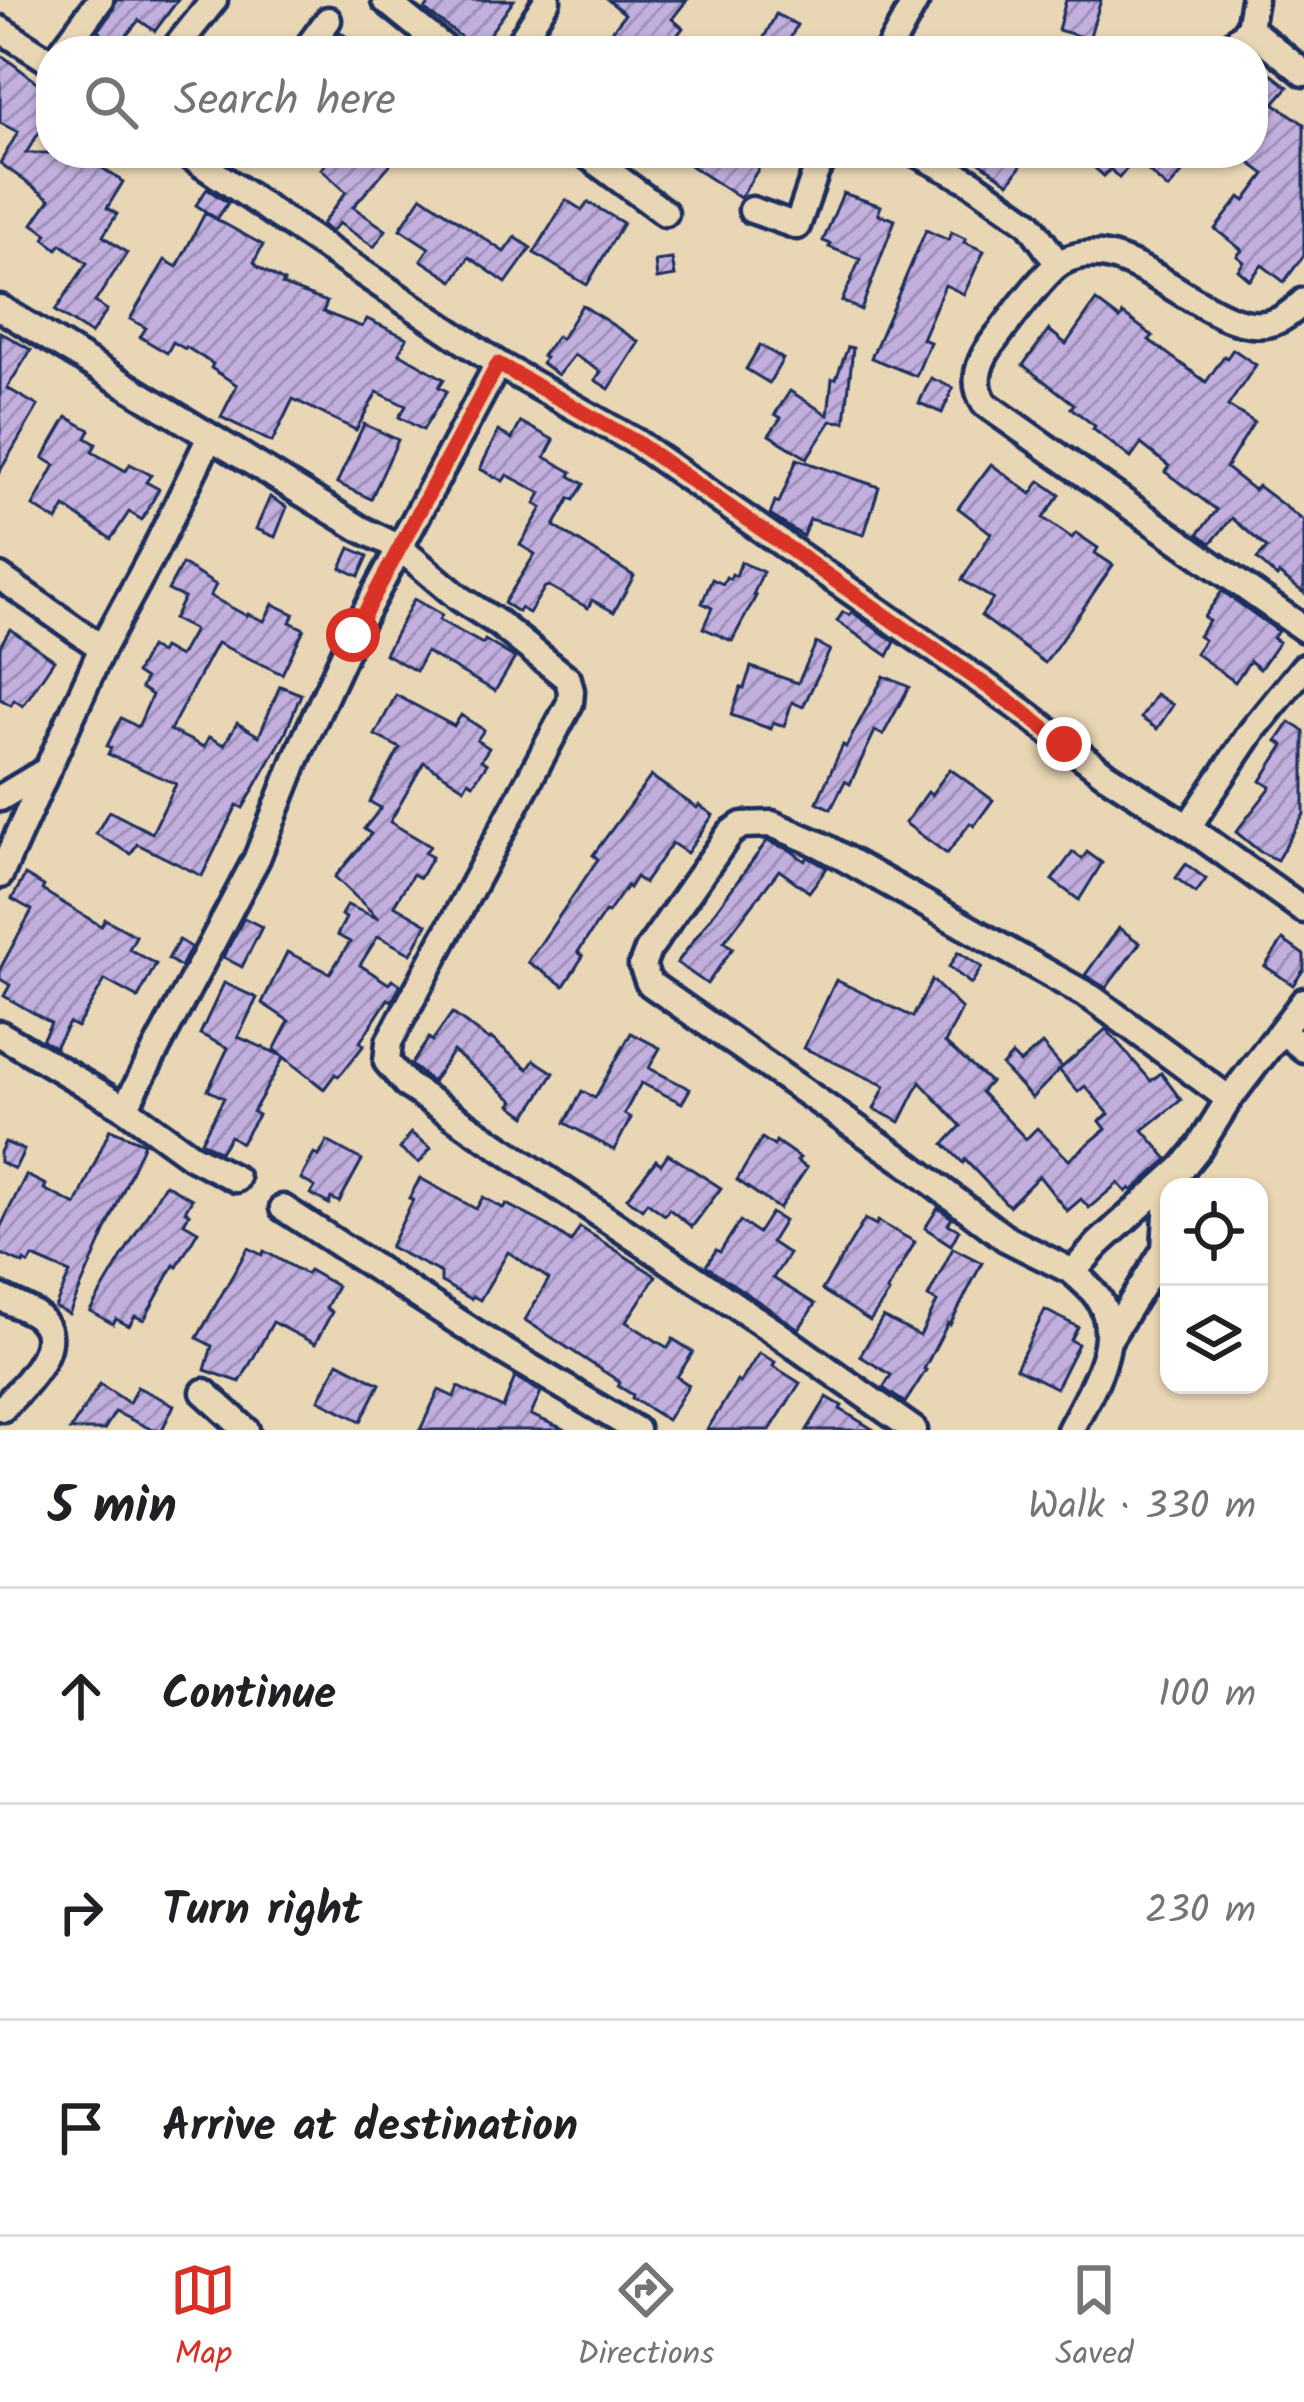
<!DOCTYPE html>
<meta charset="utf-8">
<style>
body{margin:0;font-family:Kalam,sans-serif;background:#f6f6f6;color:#202124}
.controls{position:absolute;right:36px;bottom:36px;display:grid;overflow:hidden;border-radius:24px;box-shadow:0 3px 9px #0004}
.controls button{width:108px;height:108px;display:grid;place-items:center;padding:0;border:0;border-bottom:3px solid #e0e0e0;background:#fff;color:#202124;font:60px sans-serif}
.stop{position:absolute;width:36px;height:36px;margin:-27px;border:9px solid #d93025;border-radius:50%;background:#fff}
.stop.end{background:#d93025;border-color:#fff;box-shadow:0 3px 12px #0008}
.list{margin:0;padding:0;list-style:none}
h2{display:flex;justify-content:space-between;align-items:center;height:156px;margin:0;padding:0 48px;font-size:51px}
h2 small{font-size:39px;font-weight:400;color:#757577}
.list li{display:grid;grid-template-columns:78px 1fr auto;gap:36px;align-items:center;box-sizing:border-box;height:216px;padding:0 48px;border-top:3px solid #e0e0e0}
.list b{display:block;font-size:45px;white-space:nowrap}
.list em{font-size:39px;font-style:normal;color:#757577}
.icon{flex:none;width:66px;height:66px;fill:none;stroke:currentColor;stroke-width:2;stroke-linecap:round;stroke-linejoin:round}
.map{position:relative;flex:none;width:1304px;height:1430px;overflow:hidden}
.search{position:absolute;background:#fff;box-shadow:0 3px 9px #0004;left:36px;right:36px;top:36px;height:132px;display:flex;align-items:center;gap:30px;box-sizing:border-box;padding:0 42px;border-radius:48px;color:#757577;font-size:45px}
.sheet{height:804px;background:#fff}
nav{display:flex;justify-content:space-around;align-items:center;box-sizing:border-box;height:168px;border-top:3px solid #e0e0e0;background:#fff;font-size:33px;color:#757577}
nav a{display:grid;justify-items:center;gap:6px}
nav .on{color:#d93025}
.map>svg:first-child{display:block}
.building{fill:url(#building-hatch);stroke:#1b2f5e;stroke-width:3}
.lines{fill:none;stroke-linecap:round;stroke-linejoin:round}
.minor-casing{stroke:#1b2f5e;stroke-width:33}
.minor{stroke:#e9d6b4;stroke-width:24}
.route{stroke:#d93025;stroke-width:15}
</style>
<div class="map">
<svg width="1304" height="1430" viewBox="0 0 1304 1430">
<defs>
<pattern id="building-hatch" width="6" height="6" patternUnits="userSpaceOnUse" patternTransform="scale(3)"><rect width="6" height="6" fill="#c2afde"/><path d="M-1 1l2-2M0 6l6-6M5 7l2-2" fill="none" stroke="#9d8fb7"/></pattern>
</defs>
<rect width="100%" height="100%" fill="#e9d6b4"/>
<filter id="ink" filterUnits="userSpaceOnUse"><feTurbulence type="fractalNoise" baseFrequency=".00833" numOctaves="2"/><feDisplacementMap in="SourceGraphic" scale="24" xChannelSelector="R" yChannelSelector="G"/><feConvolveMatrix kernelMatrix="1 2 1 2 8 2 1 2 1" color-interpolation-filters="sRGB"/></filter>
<g filter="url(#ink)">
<g class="building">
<path d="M116,0h62l-23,31 -16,-11 -22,27 -19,-16 15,-21z"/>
<path d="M432,0h82l-36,50 -53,-40z"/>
<path d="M608,0h79l-15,19 11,9 -18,23h-68l28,-37z"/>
<path d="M1066,0h35l-12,39 -31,-9z"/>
<path d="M776,14l21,11 -13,26h-27z"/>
<path d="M340,32l26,19h-40z"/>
<path d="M0,54l51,39v21l-25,39h83l-8,14 22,15 -16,26 10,6 -14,22 24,17 -32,49 12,8 -16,24 -36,-23 32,-48 -26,-19 -4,5 -13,-10 3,-5 -14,-10 17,-25 -50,-36 18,-31 -18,-9z"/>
<path d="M1253,60l35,27 -14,16 30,21v131l-20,27 -22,-17 -12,15 -12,-10 6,-8 -7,-6 5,-6 -27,-21 25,-32 5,4 20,-27 -29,-21h17z"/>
<path d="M335,153h51l8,7 -41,47 33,23 -12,17 -35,-24 -8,9 -9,-8 24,-32 -25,-23z"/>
<path d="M694,153h43l22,15 -19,30 -52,-34z"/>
<path d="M967,153h63l-21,30z"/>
<path d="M1078,153h122l-32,36 -33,-30 -16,19 -9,-9 -6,7z"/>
<path d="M207,189l21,14 -11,16 -21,-14z"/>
<path d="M843,193l38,13 -3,8 17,6 -34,90 -19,-9 18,-42 -31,-12 2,-3 -8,-3z"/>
<path d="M422,196l82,56 11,-15 16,11 -25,35 -37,-26 -16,24 -32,-21 8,-12 -29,-19z"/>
<path d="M566,200l16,10 6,-8 35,21 -36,62 -53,-32z"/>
<path d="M205,213l58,32 -9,17 4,5 26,15 -2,3 45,17 -4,10 39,15 5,-8 40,19 -8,15 45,26 -5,8 8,4 -24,39 -24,-13 7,-11 -29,-14 -21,38 -63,-31 -21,43 -51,-25 16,-32 -26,-17 2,-4 -27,-17 -1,2 -12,-7 -6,11 -27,-16 6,-9 -16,-9 35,-59 12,7z"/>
<path d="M926,230l22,10 3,-8 15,7 -2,3 20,9 -20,43 -19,-9 -23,54 8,3 -14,34 -45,-18z"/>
<path d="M672,259l3,17 -18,3 -2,-18z"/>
<path d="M1096,301l24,18 3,-5 30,22 -4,4 57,42 18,-26 3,2 6,-9 23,16 -28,41 26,16 -28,46 28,22 4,-4 46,35v72l-25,-19 -2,3 -20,-18 10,-11 -35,-30 -21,25 -13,-9 19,-24 -52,-38 4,-6 -28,-22 -10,14 -38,-29 2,-3 -24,-18 3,-4 -51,-39 26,-35 17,14z"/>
<path d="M582,305l57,37 -30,47 -14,-9 6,-8 -27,-17 -16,20 -16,-12 3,-5 -3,-2 15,-20 4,3z"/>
<path d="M0,332l31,18 -24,38 31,18 -38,65z"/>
<path d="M760,345l23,14 -14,24 -23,-14z"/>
<path d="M848,347l5,1 -8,74 -14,-1 -24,37 -38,-23 12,-17 -6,-4 15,-23 38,24 4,-36h4z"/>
<path d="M931,378l22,10 -11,25 -23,-10z"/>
<path d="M67,417l23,13 -4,8 10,6 -4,8 34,19 4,-7 21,11 -5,7 13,7 -17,31 -13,-8 -18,27 -46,-32 -8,14 -24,-15 22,-41 -12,-7z"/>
<path d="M521,422l33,18 -9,17 27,15 -2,4 14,8 -10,16 -4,-2 -16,28 80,50 -20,36 -22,-12 -4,8 -39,-22 -4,1 -16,26 -9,-5 -2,4 -14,-9 31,-49 -15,-9 22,-37 -7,-4 6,-11 -34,-18 -4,6 -23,-12 18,-38 14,8z"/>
<path d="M364,424l34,16 -27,59 -34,-16z"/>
<path d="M797,459l82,28 -15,48 -54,-16 -7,17 -33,-21 5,-14 4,2z"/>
<path d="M991,464l40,30 9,-13 20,14 -17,23 29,20 4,-5 22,15 -3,5 18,12 -68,98 -64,-47 12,-17 -31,-19 29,-47 -33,-25z"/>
<path d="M270,497l17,10 -12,30 -19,-8z"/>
<path d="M350,548l18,8 -9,20 -18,-8z"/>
<path d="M741,562l22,10 -10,23 3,1 -24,45 -29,-13 9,-20 -10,-5 10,-24 11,5 3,-7 4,2 2,-5 4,2z"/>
<path d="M182,564l34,21 -6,11 37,20 1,-2 16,7 9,-17 21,10 -4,8 14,7 -22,45 -65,-31 -47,87 34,17 5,-10 15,8 13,-22 22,13 21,-50 21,8 -16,40 -42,74 -6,-3 -35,71 -65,-32 -6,10 -35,-20 13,-23 43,22 24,-49 -68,-30 3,-6 -4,-2 14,-28 17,9 14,-32 -11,-7 4,-9 -9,-6 14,-26 10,6 3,-5 16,9 15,-27 -21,-11 11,-21 -16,-8z"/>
<path d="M1222,591l56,40 -5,7 6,4 -19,27 -10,-8 -15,21 -40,-29 9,-13 -6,-4 11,-15 -5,-4z"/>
<path d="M414,599l28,16 -3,5 44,24 2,-4 30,18 -20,33 -69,-39 -10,19 -31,-17z"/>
<path d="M843,612l6,3 3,-3 43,30 -7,14 -51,-35z"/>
<path d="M10,629l44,31 -31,46 -9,-6 -3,5 -11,-6v-53z"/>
<path d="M816,643l14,7 -27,57 -11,-5 -8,24 -11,-4 -2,7 -40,-14 10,-28 3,1 7,-21 47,16z"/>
<path d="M884,676l25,11 -26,48 -8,-4 -25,53 -5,-3 -14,28 -14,-7 26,-57 3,2z"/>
<path d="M1156,694l17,11 -16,24 -16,-11z"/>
<path d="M396,695l58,31 7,-11 23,15 -7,10 12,8 -8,12 6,4 -14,20 -5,-3 -4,7 -40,-26 -34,60 40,24 -5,7 7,4 -12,21 -7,-4 -19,31 33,19 -16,30 -33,-18 -18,29 29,19 3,-4 9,5 -9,16 -4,-2 -28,43 4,3 -22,28 -4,3 -3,-2 -11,15 -40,-32 -31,55 5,3 -17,28 -11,-7 -10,16 -19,-11 23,-43 -16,-8 20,-42 -28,-14 24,-51 33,15 -19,39 45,19 -9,-6 15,-29 -27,-18 25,-51 43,21 20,-31 -13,-7 9,-17 -5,-3 6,-10 32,14 -44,-42 36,-43 -7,-5 17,-21 -11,-6 30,-54 -25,-13z"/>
<path d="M1290,722l14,9v83l-27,46 -18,-9 -23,-19 35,-45 -10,-6 23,-36 -7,-4z"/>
<path d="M950,769l43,31 -19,26 -4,-3 -23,31 -42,-31 23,-31 3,3z"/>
<path d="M651,776l46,32 2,-3 14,10 -26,38 -15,-10 -28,40 -8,-6 -7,11 -2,-2 -19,27 -3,-1 -27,40 5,4 -19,30 -36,-24 70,-103 -5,-4z"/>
<path d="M767,841l23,9 15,11 3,-4 19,11 -18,24 -30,-22 -55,72 9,6 -26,36 -30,-21z"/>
<path d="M1073,852l9,7 5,-7 15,11 -23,37 -27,-20z"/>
<path d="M1186,864l20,15 -10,14 -20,-15z"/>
<path d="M25,875l19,11 -2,4 59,36 4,-7 31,17 -7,13 27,15 -18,34 -33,-18 -28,47 -8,-4 -14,24 -13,-7 9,-17 -47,-27 6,-11 -10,-6v-10l32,-59 -20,-11z"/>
<path d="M244,918l18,9 -20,40 -19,-10z"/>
<path d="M1119,928l21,15 -34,45 -21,-13z"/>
<path d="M179,940l12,7 -10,20 -13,-8z"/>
<path d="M1283,940l21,15v14l-11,16 -28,-19z"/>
<path d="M958,952l24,15 -11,17 -22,-17z"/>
<path d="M836,980l77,37 19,-37 30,29 -17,34 45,39 -9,10 45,47 11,-11 32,32 37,-31 -6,-8 9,-7 -24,-28 -7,6 -19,-22 47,-41 45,52 10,-8 20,27 -38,30 25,29 -36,32 -2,-3 -4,4 -8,-9 -29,25 -8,-9 -14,12 -28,-35 -30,30 -44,-46 -2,3 -19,-19 17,-18 -41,-44 -20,40 -26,-13 11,-23 -81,-38z"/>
<path d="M452,1013l37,27 2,-2 37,31 6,-9 20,13 -28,43 -15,-11 3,-4 -61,-50 -21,31 -21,-17 18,-27 3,3z"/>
<path d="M631,1033l29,15 -11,20 41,21 -8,14 -41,-20 -17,31 7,4 -17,32 -49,-27 17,-32 13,7z"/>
<path d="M1042,1044l20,23 -30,31 -30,-32 10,-11 8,8z"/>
<path d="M110,1129l34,14 -75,171 -14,-7 15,-34 -37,-16 -4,7 -5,-3 -1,3 -23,-11v-25l26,-53 20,10 -2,4 32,16z"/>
<path d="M411,1133l20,15 -12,15 -19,-14z"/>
<path d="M762,1138l12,8 2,-5 24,17 -3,3 10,7 -28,41 -42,-29z"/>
<path d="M327,1141l35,19 -23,42 -8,-4 -2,6 -18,-10 4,-7 -14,-8 13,-25 5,2z"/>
<path d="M5,1142l19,8 -9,19 -15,-7v-10z"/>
<path d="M668,1154l53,34 -29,39 -23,-18 -4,6 -18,-13 -5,7 -15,-11 29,-38 5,4z"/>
<path d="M420,1178l56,31 7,-12 20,11 3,-4 39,20 26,18 9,-15 76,49 -30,46 42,26 5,-9 20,13 -16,25 12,8 -22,35 -35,-22 1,-3 -15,-9 2,-4 -95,-62 24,-41 -41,-27 -28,48 -7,-4 -2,3 -30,-17v-9l-51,-26 23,-47 -4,-2z"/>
<path d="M165,1184l27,15 -7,12 4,3 -5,9 14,8 -21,36 -3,-2 -30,55 -9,-4 -6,10 -13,-7 -3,5 -23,-13z"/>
<path d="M938,1208l14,10 -4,6 11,6 -8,15 -26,-17z"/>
<path d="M771,1213l13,8 -13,21 18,12 -16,24 42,26 -16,25 -93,-63 10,-16 4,2 20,-31 18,12z"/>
<path d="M865,1219l11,6 2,-4 37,21 -28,49 2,2 -19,28 -48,-31z"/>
<path d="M248,1248l14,7 2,-4 42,23 3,-4 28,16 -11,22 6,4 -17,32 -42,-22 -33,60 -35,-12 7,-24 -15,-8z"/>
<path d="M953,1248l29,15 -32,62 -2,-2 -24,46 2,1 -21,33 -22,-15 8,-13 -31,-19 23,-39 37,19 17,-34 -9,-5z"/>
<path d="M1045,1310l33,17 -7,13 7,4 -22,44 -40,-20z"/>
<path d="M759,1353l16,9 -2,4 27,17 -30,47h-63l30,-49 3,2z"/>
<path d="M338,1362l42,22 -19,37 -42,-21z"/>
<path d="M515,1377l26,15 -10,23 35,15h-146l19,-40 15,7 4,-10 45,21z"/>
<path d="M100,1384l29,19 8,-16 37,18 -12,25h-9l-38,-18 -11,18h-34z"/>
<path d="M827,1397l15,9 -2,3 34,21h-67z"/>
</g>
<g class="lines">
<g class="minor-casing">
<g id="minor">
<path d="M385,0l63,51"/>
<path d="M1249,28l55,45"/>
<path d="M0,29l51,33"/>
<path d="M62,51l38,-51"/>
<path d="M173,51l41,-51"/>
<path d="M305,51l23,-31"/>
<path d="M514,51l33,-51"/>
<path d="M888,51l28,-51"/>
<path d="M1226,51l23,-23 5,-28"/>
<path d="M185,153l313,211 138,78 384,267 85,65 83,53 116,83"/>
<path d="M584,153l81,60"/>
<path d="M916,153l55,29 58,41 29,41"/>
<path d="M752,210l45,16 19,-55 12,-18"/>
<path d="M1304,301c-9,8 -18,17 -30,21 -64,21 -142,-98 -212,-60 -17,9 -52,58 -66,76 -16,20 -26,43 -11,66l319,225"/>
<path d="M0,308l361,221 39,19 59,50 39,25 70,56 3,12 -1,12 -181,339 -2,20 20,23 371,249 136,96"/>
<path d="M0,577l102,71 54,-100 54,-111"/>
<path d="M0,798l47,-28"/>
<path d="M1188,827l64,-96 52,-64"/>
<path d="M0,875l102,-227"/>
<path d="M1282,1031l22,18"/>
<path d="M0,1034l125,74 66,48 45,23"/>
<path d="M125,1108l132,-250 39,-99 57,-124 145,-271"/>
<path d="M283,1208l214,139 139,83"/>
<path d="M1073,1272l-68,-34 -94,-72 -262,-183 -7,-18 6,-15 82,-117 12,-8 30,-1 49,21 271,153 137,101"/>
<path d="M0,1297c11,6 26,11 36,18 35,28 -14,71 -33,93"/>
<path d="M1109,1339l56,-90 4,-69"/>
<path d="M204,1392l42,38"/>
<path d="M1070,1430c19,-37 54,-88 30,-129 -6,-11 -18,-20 -27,-29l25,-28 85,-77 17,-21 29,-47 75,-98"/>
</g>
</g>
<use href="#minor" class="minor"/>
</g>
</g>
<g class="lines" filter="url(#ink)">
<path class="route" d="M353,635l145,-271 138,78 384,267 44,35"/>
</g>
</svg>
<div class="controls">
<button><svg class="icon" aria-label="locate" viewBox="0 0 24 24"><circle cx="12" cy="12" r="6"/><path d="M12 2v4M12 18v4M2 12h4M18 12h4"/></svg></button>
<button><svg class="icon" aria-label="layers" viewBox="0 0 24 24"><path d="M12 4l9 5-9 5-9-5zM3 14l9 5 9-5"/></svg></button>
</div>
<div class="stop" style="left:353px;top:635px"></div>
<div class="stop end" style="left:1064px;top:744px"></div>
<div class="search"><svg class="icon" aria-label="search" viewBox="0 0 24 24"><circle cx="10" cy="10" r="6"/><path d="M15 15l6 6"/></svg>Search here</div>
</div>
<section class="sheet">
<h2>5 min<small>Walk · 330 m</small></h2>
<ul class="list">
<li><svg class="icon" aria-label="ahead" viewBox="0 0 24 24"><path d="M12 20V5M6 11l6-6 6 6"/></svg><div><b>Continue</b></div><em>100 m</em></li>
<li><svg class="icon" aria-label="right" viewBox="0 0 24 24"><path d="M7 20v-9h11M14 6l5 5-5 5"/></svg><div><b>Turn right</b></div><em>230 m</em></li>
<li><svg class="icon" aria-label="arrive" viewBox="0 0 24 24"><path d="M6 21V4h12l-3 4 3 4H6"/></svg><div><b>Arrive at destination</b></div></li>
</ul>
</section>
<nav>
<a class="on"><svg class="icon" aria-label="map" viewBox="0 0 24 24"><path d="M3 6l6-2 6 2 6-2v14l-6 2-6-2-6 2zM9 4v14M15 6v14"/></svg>Map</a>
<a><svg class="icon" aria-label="directions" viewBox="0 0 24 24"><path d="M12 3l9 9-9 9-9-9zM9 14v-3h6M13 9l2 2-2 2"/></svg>Directions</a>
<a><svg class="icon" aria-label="saved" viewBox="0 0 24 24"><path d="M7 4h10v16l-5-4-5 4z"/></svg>Saved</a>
</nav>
